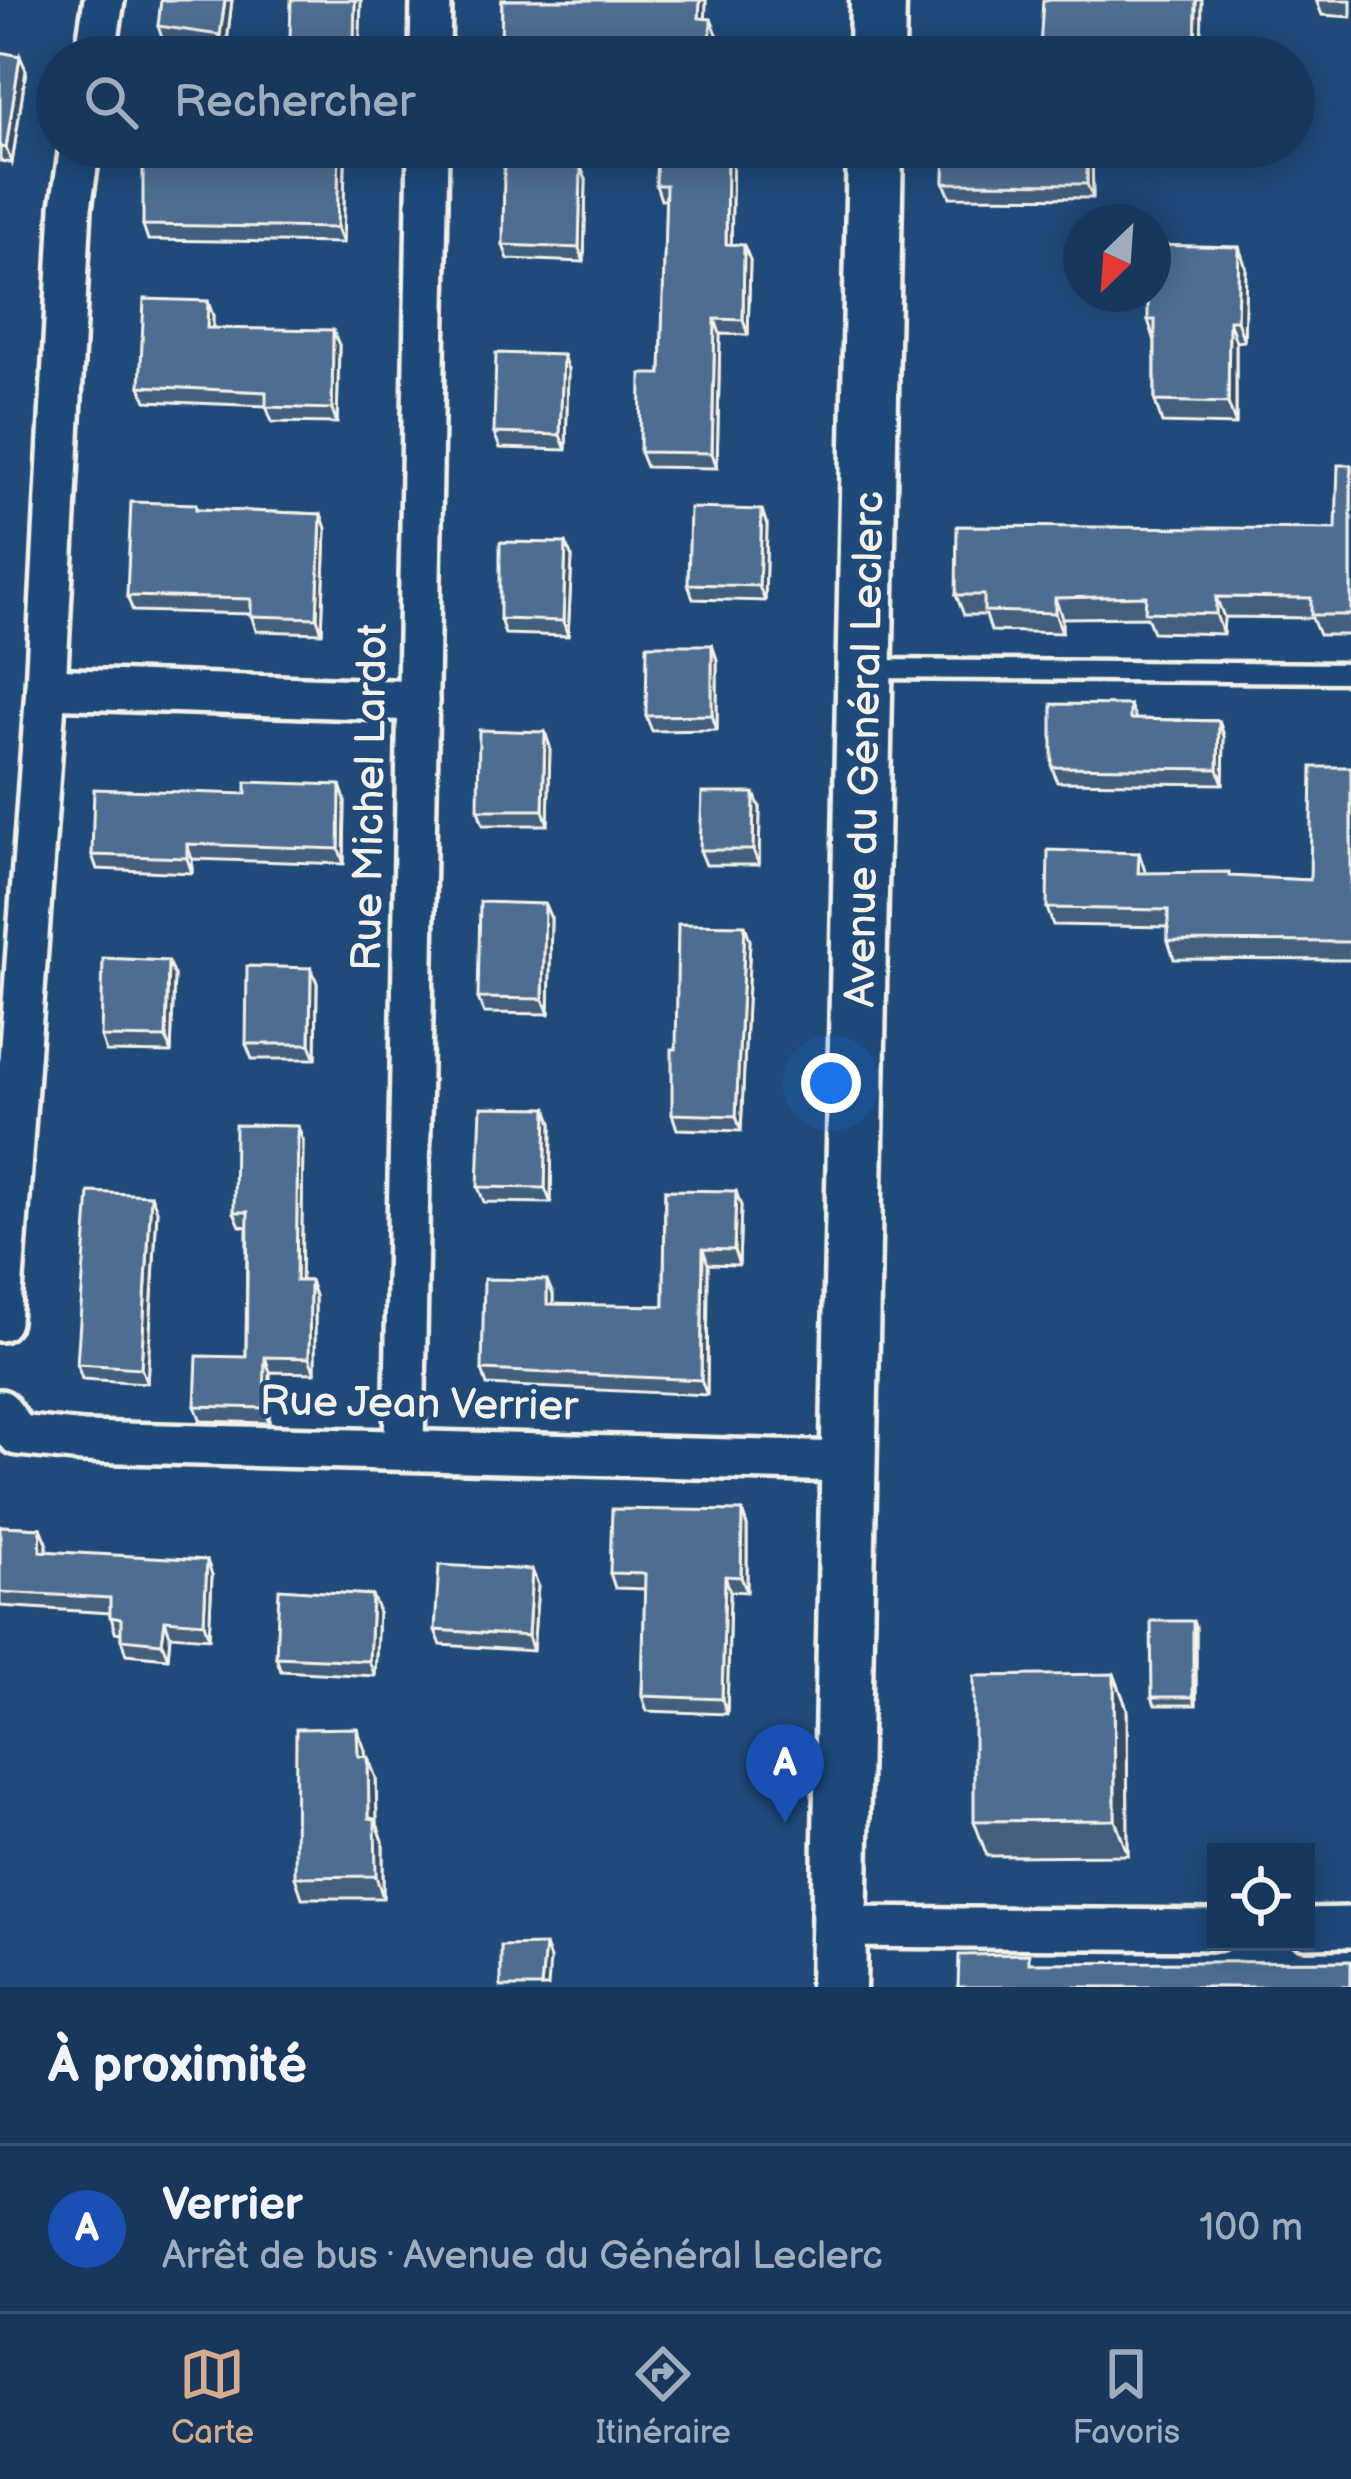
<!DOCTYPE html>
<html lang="fr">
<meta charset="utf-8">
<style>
body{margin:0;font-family:"Balsamiq Sans",sans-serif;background:#203f62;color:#f1f3f6}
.controls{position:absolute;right:36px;bottom:36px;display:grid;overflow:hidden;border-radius:0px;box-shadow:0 6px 30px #0003}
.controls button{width:108px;height:108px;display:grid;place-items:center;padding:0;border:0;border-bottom:3px solid #365272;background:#17385c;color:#f1f3f6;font:60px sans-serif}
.compass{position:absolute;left:1063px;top:204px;width:108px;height:108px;border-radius:50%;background:#17385c;box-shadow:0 6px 30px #0003;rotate:205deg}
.you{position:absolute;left:831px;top:1083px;width:42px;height:42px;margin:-30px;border:9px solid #fff;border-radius:50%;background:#1a73e8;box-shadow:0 0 0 18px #1a73e833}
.badge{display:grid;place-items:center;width:78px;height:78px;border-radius:50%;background:#d6ab8b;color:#fff;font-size:39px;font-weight:700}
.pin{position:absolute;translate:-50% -99px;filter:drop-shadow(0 3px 6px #0008)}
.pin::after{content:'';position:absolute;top:63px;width:42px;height:36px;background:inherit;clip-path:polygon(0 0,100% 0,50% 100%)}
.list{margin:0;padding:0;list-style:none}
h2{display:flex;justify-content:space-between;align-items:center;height:156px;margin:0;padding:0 48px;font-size:51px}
h2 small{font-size:39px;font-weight:400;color:#9eacbb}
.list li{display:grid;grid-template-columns:78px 1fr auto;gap:36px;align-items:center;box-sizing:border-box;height:168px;padding:0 48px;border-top:3px solid #365272}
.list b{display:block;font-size:45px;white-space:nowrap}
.list p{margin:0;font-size:39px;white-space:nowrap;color:#9eacbb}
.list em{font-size:39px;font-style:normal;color:#9eacbb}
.icon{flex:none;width:66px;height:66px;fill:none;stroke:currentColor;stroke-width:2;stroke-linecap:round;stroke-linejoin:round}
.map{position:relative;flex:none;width:1351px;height:1987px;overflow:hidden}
.search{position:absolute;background:#17385c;box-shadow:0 6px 30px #0003;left:36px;right:36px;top:36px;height:132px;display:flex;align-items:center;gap:30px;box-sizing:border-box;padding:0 42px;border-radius:66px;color:#9eacbb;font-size:45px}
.sheet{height:324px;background:#17385c}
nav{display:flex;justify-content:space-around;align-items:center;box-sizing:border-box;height:168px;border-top:3px solid #365272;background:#17385c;font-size:33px;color:#9eacbb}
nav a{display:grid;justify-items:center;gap:6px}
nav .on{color:#d6ab8b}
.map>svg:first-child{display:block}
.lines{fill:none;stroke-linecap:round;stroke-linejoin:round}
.lane-casing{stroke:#f4f1e8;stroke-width:27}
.street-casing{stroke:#f4f1e8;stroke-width:48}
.secondary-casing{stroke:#f4f1e8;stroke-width:63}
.lane{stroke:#1f4a7a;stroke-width:18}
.street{stroke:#1f4a7a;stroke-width:39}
.secondary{stroke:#1f4a7a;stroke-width:54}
.wall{fill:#425f7e;stroke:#f4f1e8;stroke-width:3}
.shaded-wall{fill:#364d66;stroke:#f4f1e8;stroke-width:3}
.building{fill:#4d6e92;stroke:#f4f1e8;stroke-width:3}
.labels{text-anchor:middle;stroke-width:9;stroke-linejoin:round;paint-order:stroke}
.street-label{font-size:42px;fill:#f4f1e8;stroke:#1f4a7a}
</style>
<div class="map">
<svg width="1351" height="1987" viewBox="0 0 1351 1987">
<rect width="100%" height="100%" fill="#1f4a7a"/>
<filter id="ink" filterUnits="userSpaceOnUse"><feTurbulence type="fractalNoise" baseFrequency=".00833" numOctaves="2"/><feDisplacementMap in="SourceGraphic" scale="24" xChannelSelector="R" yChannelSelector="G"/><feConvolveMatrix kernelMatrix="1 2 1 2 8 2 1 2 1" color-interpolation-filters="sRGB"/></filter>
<g filter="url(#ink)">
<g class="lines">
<g class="lane-casing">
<path id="lane" d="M870,669l481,4"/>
</g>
<g class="street-casing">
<g id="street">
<path d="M95,57l9,-57"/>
<path d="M430,57l1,-57"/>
<path d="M46,688l372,13"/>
<path d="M0,1321l46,-633 25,-481 9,-60"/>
<path d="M0,1410l18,25 65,7 765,20"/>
<path d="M404,1448l24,-1301"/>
<path d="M839,1927l377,3"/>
<path d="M1306,1928l45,-1"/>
</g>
</g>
<g class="secondary-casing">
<g id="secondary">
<path d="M877,57l1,-57"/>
<path d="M838,1987l37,-1840"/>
</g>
</g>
<use href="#lane" class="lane"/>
<use href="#street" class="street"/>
<use href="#secondary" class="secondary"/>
</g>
<g class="wall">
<path d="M232,0l-6,50 -63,-9 -5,-15z"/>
<path d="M361,0l-2,56 -63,-1 -6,-15z"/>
<path d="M502,0h204l-1,19 12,15 -1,23h-212l-3,-8z"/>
<path d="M1316,0h35v17l-29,-2z"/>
<path d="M0,52l26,18 -14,93 -12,-2z"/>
<path d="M657,147h76l-2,97 19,16 -2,75 -28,-1 -3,134 -71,-1 -6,-15 21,-78 5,-174h-5l-5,-15z"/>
<path d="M945,147h211v7h-64l1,44 -143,-1 -6,-14z"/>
<path d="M345,164l-2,79 -195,-3 -5,-15z"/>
<path d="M586,180l-2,82 -76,-3 -5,-14z"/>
<path d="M1246,268l-2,73 -8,1v83l-74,-2 -7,-22v-60l-7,-21z"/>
<path d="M213,316v12l126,17 -2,78 -65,-1 -6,-16 -120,-5 -6,-15z"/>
<path d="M568,370l-2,80 -66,-2 -6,-15z"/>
<path d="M1351,465v170h-32l-7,-17 -88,-1 -1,17 -70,-2 -6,-15 -85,1v15l-71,-2 -5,-16h-22l-8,-20 380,-66z"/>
<path d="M198,509l123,5 5,15 -4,104 -66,-2 -5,-17 -118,-3 -6,-15z"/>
<path d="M767,525l-2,76 -72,-2 -5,-15z"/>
<path d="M572,558l-4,78 -63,-2 -5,-15z"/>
<path d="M712,645l5,15v70l-65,1 -6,-15z"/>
<path d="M1130,705l6,14 83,2 5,15 -1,48 -166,-2 -5,-15z"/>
<path d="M545,732l5,15 -2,78h-65l-5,-15z"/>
<path d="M1351,767v193l-177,-1 -6,-18v-14l-115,-2 -6,-17 92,-55 6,20 165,7z"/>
<path d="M345,800l-1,64 -152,-5v14l-95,-4 -5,-14z"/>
<path d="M760,808l-1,57h-53l-6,-15z"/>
<path d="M551,919l-2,95 -65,-1 -6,-15z"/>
<path d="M750,940l-9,191 -64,-2 -5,-15z"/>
<path d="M311,968l6,15 -1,76h-64l-6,-15z"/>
<path d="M174,976l-3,77 -65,-1 -5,-15z"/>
<path d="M547,1108l5,15 -1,80 -67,-1 -6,-15z"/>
<path d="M303,1141l-2,140h9l5,15v77l-45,-1 -1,51 -68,-2 -6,-15 51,-49 1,-130 -7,-1 -6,-14z"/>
<path d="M665,1190l76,16 -2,59 -31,-1 -1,131 -220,-10 -5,-15 71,-75v10l111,1z"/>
<path d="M157,1210l-10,173 -65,-4 -5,-15z"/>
<path d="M742,1511l5,15v66l-17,-1 -3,123 -80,-3 -5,-15 3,-107 -30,-1 -5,-15z"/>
<path d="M0,1526l41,2 6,15 -1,8 166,24 -3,63 -39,-3 -2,23 -42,-4 -5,-15v-6l-6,-1 -5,-19 -110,-7z"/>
<path d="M532,1570l6,15 -5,66 -92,-6 -6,-15z"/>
<path d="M378,1610l-3,66 -94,-5 -5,-14z"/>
<path d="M1196,1629v76h-41l-3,-8z"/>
<path d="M1114,1674l13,35 1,146 -141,1 -13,-35z"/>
<path d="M365,1750v6l11,22 1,46 6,17v57h-81l-7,-21z"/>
</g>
<g class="shaded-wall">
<path d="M225,0h7l-6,50 -6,-15z"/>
<path d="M355,0h6l-2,56 -5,-15z"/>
<path d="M700,0h6l-1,33 -6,-15z"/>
<path d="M1196,0h6l-1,57h-6z"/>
<path d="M711,19l6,15 -1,23h-6z"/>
<path d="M20,56l6,14 -14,93 -6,-15z"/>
<path d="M727,147h6l-2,112 -5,-15z"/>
<path d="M1087,147h2l3,7 1,44 -6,-14z"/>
<path d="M339,149l6,15 -2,79 -6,-15z"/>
<path d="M581,167l5,13 -2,82 -5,-14z"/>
<path d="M744,245l6,15 -2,75 -5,-15z"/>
<path d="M1239,247l7,21 -2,73 -7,-21z"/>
<path d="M208,301l5,15 -1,27 -5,-15z"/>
<path d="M715,319l5,15 -3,134 -5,-15z"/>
<path d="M1229,320l7,22v83l-8,-22z"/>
<path d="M333,330l6,15 -2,78 -5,-14z"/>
<path d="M563,355l5,15 -2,80 -6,-15z"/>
<path d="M762,510l5,15 -2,76 -6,-15z"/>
<path d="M321,514l5,15 -4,104 -5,-15z"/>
<path d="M566,543l6,15 -4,78 -5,-15z"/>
<path d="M1216,597l8,20 -1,17 -7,-20z"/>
<path d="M1055,598l7,20v15l-7,-20z"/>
<path d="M712,645l5,15v70l-5,-15z"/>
<path d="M1219,721l5,15 -1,48 -5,-15z"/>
<path d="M545,732l5,15 -2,78 -5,-15z"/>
<path d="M340,785l5,15 -1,64 -5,-15z"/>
<path d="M754,793l6,15 -1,57 -6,-15z"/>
<path d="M187,844l5,15v14l-5,-15z"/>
<path d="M1139,853l6,18v19l-7,-17z"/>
<path d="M545,904l6,15 -2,95 -6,-15z"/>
<path d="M745,925l5,15 -9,191 -5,-15z"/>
<path d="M168,961l6,15 -3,77 -5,-15z"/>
<path d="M311,968l6,15 -1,76 -6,-15z"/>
<path d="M547,1108l5,15 -1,80 -6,-15z"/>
<path d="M298,1126l5,15 -2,155 -5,-15z"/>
<path d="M736,1191l5,15 -2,59 -5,-15z"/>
<path d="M151,1195l6,15 -10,173 -6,-15z"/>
<path d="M703,1249l5,15 -1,131 -6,-15z"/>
<path d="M547,1280l6,15v24l-6,-15z"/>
<path d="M310,1281l5,15v77l-6,-15z"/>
<path d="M265,1357l5,15 -1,51 -5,-15z"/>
<path d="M742,1511l5,15v66l-6,-15z"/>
<path d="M41,1528l6,15 -1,23 -6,-15z"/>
<path d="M207,1560l5,15 -3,63 -5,-15z"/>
<path d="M532,1570l6,15 -5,66 -5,-15z"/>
<path d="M725,1576l5,15 -3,123 -5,-15z"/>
<path d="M372,1595l6,15 -3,66 -6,-15z"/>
<path d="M165,1620l5,15 -2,23 -6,-15z"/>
<path d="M1193,1621l3,8v76l-3,-8z"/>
<path d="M1114,1674l13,35 1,146 -13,-35z"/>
<path d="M357,1728l8,22 1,28 -8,-22z"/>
<path d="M368,1757l8,21 1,46 6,17v57l-7,-22 -7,-58z"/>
<path d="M545,1945l5,14 -2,28h-7z"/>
</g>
<g class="building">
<path d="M161,0h64l-5,35 -62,-9z"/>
<path d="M291,0h64l-1,41 -64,-1z"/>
<path d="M502,0h198l-1,18 12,1 -1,38h-51v-4l-158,-4z"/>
<path d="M1043,0h153l-1,57h-248v-13l93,4z"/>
<path d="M0,52l20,4 -14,92 -6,-1z"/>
<path d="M143,147l196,2 -2,79 -194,-3z"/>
<path d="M657,147h70l-1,97 18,1 -1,75 -28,-1 -3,134 -72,-1 1,-78h20l5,-189h-10z"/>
<path d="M945,147h142v37l-143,-1z"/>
<path d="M504,165l77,2 -2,81 -76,-3z"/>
<path d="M1153,245l86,2 -2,73h-8l-1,83 -73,-2v-81h-7v-26h5z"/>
<path d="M144,299l64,2 -1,27 126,2 -1,79 -66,-2v-15l-126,-6z"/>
<path d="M496,353l67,2 -3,80 -66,-2z"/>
<path d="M1338,465h13v150h-40v-17l-95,-1v17l-71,-2 1,-16 -91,2v15l-71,-2v-16h-28l1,-69 379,3z"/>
<path d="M131,502l65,2v5l125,5 -4,104 -66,-2v-17l-124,-3z"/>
<path d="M690,508l72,2 -3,76 -71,-2z"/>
<path d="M500,542l66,1 -3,78 -63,-2z"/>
<path d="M647,645h65v70l-66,1z"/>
<path d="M1052,704l78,1v14l89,2 -1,48 -166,-2z"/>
<path d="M479,730l66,2 -2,78h-65z"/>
<path d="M1312,767h39v175l-183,-1v-31l-121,-2 1,-58 91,3 -1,20 91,-1v4l81,4z"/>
<path d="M246,782l94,3 -1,64 -152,-5v14l-95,-3 2,-66 152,5z"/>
<path d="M702,793h52l-1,57h-53z"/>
<path d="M480,902l65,2 -2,95 -65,-1z"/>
<path d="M678,924l67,1 -9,191 -64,-2v-65h4z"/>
<path d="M103,958l65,3 -2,77 -65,-1z"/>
<path d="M247,966l64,2 -1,76h-64z"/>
<path d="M481,1107l66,1 -2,80 -67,-1z"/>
<path d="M235,1125l63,1 -2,155h14l-1,77 -44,-1 -1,51 -69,-2 2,-50 49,1 2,-145h-14z"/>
<path d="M665,1190l71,1 -2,59 -31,-1 -2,131 -219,-10 2,-91 63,1v24l117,2z"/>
<path d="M89,1192l62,3 -10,173 -64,-4z"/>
<path d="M612,1509l130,2 -1,66 -16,-1 -3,123 -80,-3 3,-122 -35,-1z"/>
<path d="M0,1526l41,2 -1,23 167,9 -3,63 -39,-3 -3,23 -41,-4v-20l-11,-2v-19l-110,-6z"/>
<path d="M439,1565l93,5 -4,66 -93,-6z"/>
<path d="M279,1589l93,6 -3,66 -93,-4z"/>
<path d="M1151,1621h42v76h-41z"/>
<path d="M1114,1674l1,146 -141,1v-145z"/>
<path d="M357,1728l1,28 10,1 1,61 6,1 1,57 -81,1 1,-148z"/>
<path d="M545,1945l-4,42h-40v-41z"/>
<path d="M1029,1954v9l322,-2v26h-393l1,-32z"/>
</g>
</g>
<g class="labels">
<g class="street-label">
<text transform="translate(863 749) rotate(-89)" y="15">Avenue du Général Leclerc</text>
<text transform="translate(368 797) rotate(-89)" y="15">Rue Michel Lardot</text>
<text transform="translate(419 1402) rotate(1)" y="15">Rue Jean Verrier</text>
</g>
</g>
</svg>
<div class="controls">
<button><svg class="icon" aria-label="locate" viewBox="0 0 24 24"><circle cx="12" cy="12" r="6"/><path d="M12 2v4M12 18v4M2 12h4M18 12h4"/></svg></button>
</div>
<svg class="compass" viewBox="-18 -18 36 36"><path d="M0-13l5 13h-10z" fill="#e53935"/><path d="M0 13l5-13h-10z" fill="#9eacbb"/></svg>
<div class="you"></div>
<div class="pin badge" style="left:785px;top:1823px;background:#1a4fb4">A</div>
<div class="search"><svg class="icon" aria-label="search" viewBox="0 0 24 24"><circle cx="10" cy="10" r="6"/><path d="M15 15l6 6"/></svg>Rechercher</div>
</div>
<section class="sheet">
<h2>À proximité<small></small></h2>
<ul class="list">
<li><span class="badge" style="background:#1a4fb4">A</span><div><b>Verrier</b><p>Arrêt de bus · Avenue du Général Leclerc</p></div><em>100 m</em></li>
</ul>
</section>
<nav>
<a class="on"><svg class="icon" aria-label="map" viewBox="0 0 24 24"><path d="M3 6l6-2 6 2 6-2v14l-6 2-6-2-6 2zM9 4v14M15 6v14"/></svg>Carte</a>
<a><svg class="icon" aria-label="directions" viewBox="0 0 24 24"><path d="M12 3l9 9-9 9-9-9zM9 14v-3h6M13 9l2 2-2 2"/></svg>Itinéraire</a>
<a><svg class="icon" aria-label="saved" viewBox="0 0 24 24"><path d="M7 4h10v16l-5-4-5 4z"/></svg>Favoris</a>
</nav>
